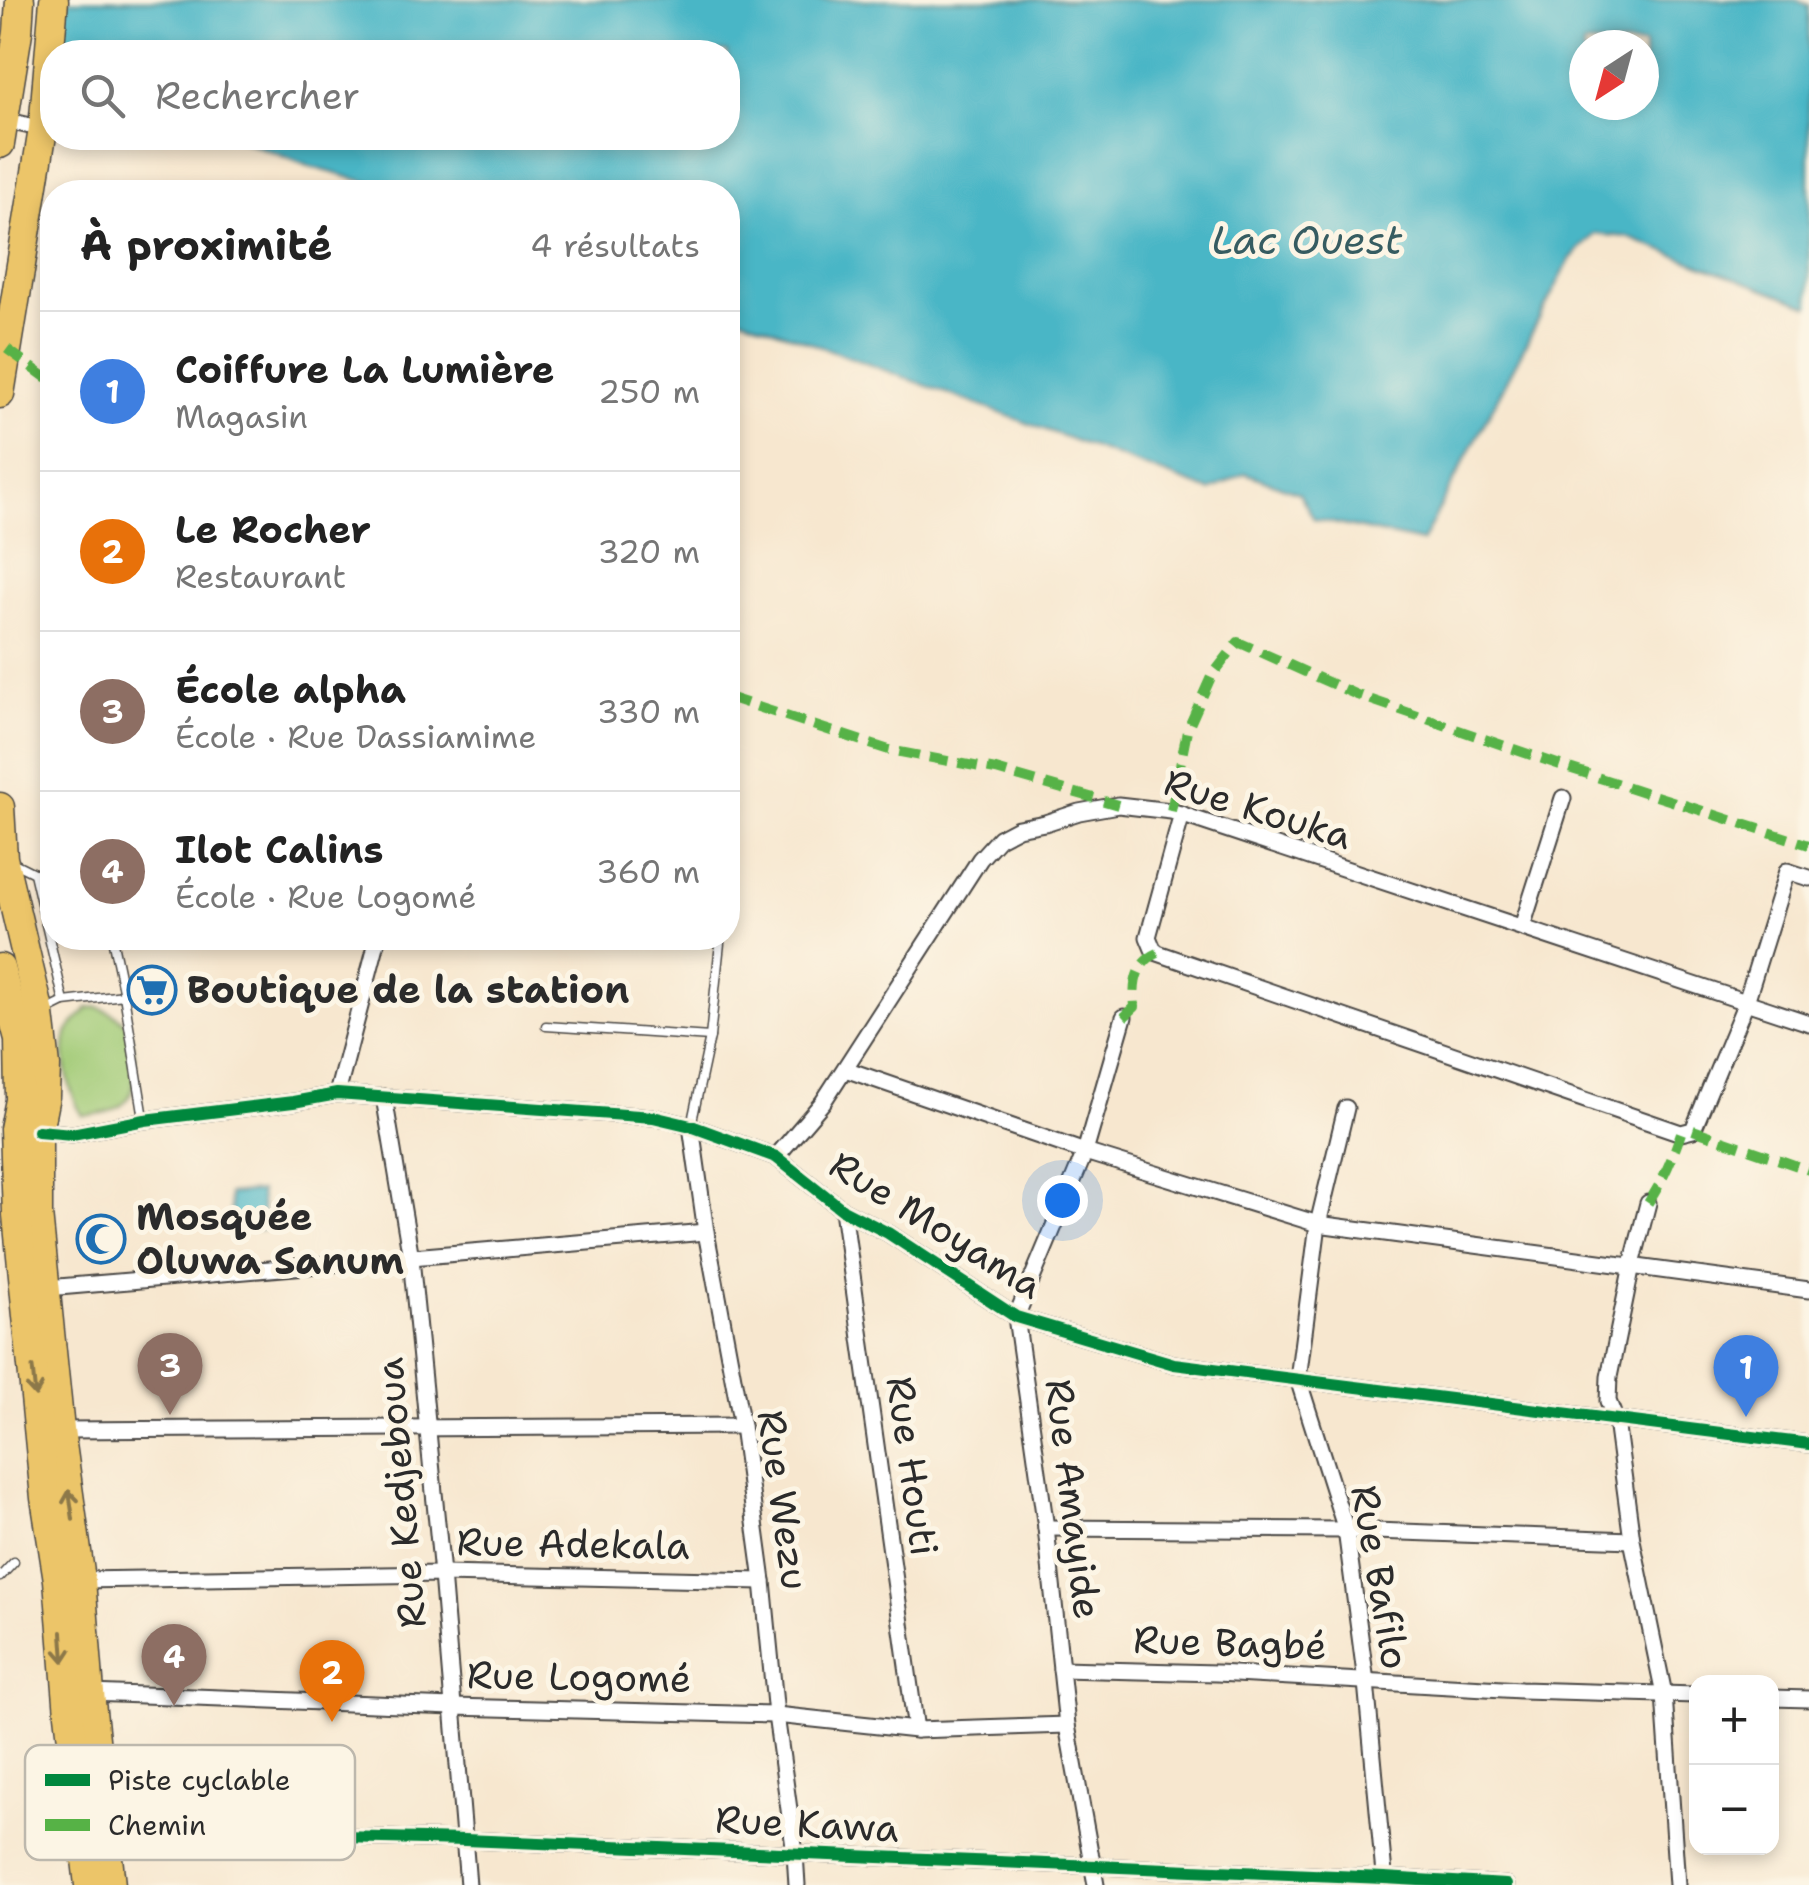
<!DOCTYPE html>
<html lang="fr">
<meta charset="utf-8">
<style>
body{margin:0;font-family:"Shantell Sans",sans-serif;background:#f6f6f6;color:#222}
.controls{position:absolute;right:30px;bottom:30px;display:grid;overflow:hidden;border-radius:20px;box-shadow:0 5px 15px #0003}
.controls button{width:90px;height:90px;display:grid;place-items:center;padding:0;border:0;border-bottom:2px solid #e0e0e0;background:#fff;color:#222;font:50px sans-serif}
.compass{position:absolute;left:1569px;top:30px;width:90px;height:90px;border-radius:50%;background:#fff;box-shadow:0 5px 15px #0003;rotate:216deg}
.you{position:absolute;left:1062px;top:1200px;width:35px;height:35px;margin:-25px;border:8px solid #fff;border-radius:50%;background:#1a73e8;box-shadow:0 0 0 15px #1a73e833}
.badge{display:grid;place-items:center;width:65px;height:65px;border-radius:50%;background:#0f766e;color:#fff;font-size:32px;font-weight:700}
.pin{position:absolute;translate:-50% -82px;filter:drop-shadow(0 2px 5px #0008)}
.pin::after{content:'';position:absolute;top:52px;width:35px;height:30px;background:inherit;clip-path:polygon(0 0,100% 0,50% 100%)}
.list{margin:0;padding:0;list-style:none}
h2{display:flex;justify-content:space-between;align-items:center;height:130px;margin:0;padding:0 40px;font-size:42px}
h2 small{font-size:32px;font-weight:400;color:#767676}
.list li{display:grid;grid-template-columns:65px 1fr auto;gap:30px;align-items:center;box-sizing:border-box;height:160px;padding:0 40px;border-top:2px solid #e0e0e0}
.list b{display:block;font-size:38px;white-space:nowrap}
.list p{margin:0;font-size:32px;white-space:nowrap;color:#767676}
.list em{font-size:32px;font-style:normal;color:#767676}
.icon{flex:none;width:55px;height:55px;fill:none;stroke:currentColor;stroke-width:2;stroke-linecap:round;stroke-linejoin:round}
.map{position:relative;flex:none;width:1809px;height:1885px;overflow:hidden}
.search{position:absolute;background:#fff;box-shadow:0 5px 15px #0003;left:40px;top:40px;width:700px;height:110px;display:flex;align-items:center;gap:25px;box-sizing:border-box;padding:0 35px;border-radius:40px;color:#767676;font-size:38px}
.panel{position:absolute;background:#fff;box-shadow:0 5px 15px #0003;left:40px;top:180px;width:700px;height:770px;border-radius:40px}
.map>svg:first-child{display:block}
.green{fill:#a2cb77;stroke:#667b51;stroke-width:2.5}
.water{fill:#4ab6c6;stroke:#3a7078;stroke-width:2.5;fill-rule:evenodd}
.lines{fill:none;stroke-linecap:round;stroke-linejoin:round}
.service-casing{stroke:#4a4744;stroke-width:11}
.minor-casing{stroke:#4a4744;stroke-width:19}
.trunk-casing{stroke:#4a4744;stroke-width:31}
.service{stroke:#fff;stroke-width:8}
.minor{stroke:#fff;stroke-width:15}
.trunk{stroke:#ecc569;stroke-width:28}
.quiet{stroke:#56b246;stroke-width:10;stroke-dasharray:20 10;stroke-linecap:butt}
.cycleway-casing{stroke:#fcf5e5;stroke-width:19}
.cycleway{stroke:#00873e;stroke-width:12}
.oneway{stroke:#8c784a}
.labels{text-anchor:middle;stroke-width:10;stroke-linejoin:round;paint-order:stroke}
.street-label{font-size:38px;fill:#2b2b2b;stroke:#fcf5e5}
.poi-label{font-size:38px;font-weight:bold;fill:#2b2b2b;stroke:#fcf5e5;text-anchor:start}
.water-label{font-size:40px;font-style:italic;fill:#365c61;stroke:#fcf5e5}
.key{fill:#fcf5e5;stroke:#bdb8ad;stroke-width:2.5}
.key-label{font-size:28px;fill:#2b2b2b}
</style>
<div class="map">
<svg width="1809" height="1885" viewBox="0 0 1809 1885">
<rect width="100%" height="100%" fill="#fcf5e5"/>
<filter id="ink" filterUnits="userSpaceOnUse"><feTurbulence type="fractalNoise" baseFrequency=".01" numOctaves="2"/><feDisplacementMap in="SourceGraphic" scale="20" xChannelSelector="R" yChannelSelector="G"/><feConvolveMatrix kernelMatrix="1 2 1 2 8 2 1 2 1" color-interpolation-filters="sRGB"/></filter>
<filter id="wash" filterUnits="userSpaceOnUse"><feTurbulence type="fractalNoise" baseFrequency=".0048" numOctaves="4" result="noise"/><feDisplacementMap in="SourceGraphic" scale="40" xChannelSelector="R" yChannelSelector="G"/><feGaussianBlur stdDeviation="2.25" result="paint"/><feColorMatrix in="noise" values="0 0 0 0 0 0 0 0 0 0 0 0 0 0 0 0 0 1.4 0 .05"/><feComposite in="paint" operator="in"/></filter>
<g filter="url(#wash)">
<rect width="100%" height="100%" fill="#f7e7cf"/>
<path class="green" d="M98,1007c12,5 26,11 31,23 7,16 9,57 -2,70 -11,13 -28,14 -44,16 -13,-20 -23,-58 -16,-82 3,-9 15,-18 21,-26z"/>
<g class="water">
<path d="M66,0h1729l14,5v301l-182,-69 -32,-3 -24,24 -149,284 -108,-23 -15,-26 -54,-20 -35,18 -482,-179v-120h-324l-93,-25 -74,-29h491v-86h-661l-5,-10zM1584,45h60v60h-60z"/>
<path d="M260,1191l4,38 -31,3 -4,-38z"/>
</g>
</g>
<g filter="url(#ink)">
<g class="lines">
<g class="service-casing">
<g id="service">
<path d="M10,861l24,12 30,129 -20,10"/>
<path d="M34,873l18,3"/>
<path d="M112,938l12,57"/>
<path d="M64,1002l60,-7 20,123"/>
<path d="M546,1026l164,11"/>
<path d="M691,1126l19,-89 10,-94"/>
<path d="M0,1577l14,-15"/>
</g>
</g>
<g class="minor-casing">
<g id="minor">
<path d="M0,119l43,10"/>
<path d="M1182,814l-34,123 5,12 5,4 523,180 12,-3 53,-128 41,-131 22,7"/>
<path d="M1522,927l41,-129"/>
<path d="M845,1069l240,83 233,72 491,66"/>
<path d="M337,1094l41,-156"/>
<path d="M384,1097l27,161 31,316 26,311"/>
<path d="M1346,1108l-28,116 -20,155 48,151 20,152 19,203"/>
<path d="M691,1126l15,106 36,194 21,155 13,134 19,138 2,32"/>
<path d="M38,1131l34,3 73,-14 148,-18 44,-8 316,23 38,9 85,31 67,53 45,23 128,84 158,47 635,80"/>
<path d="M776,1157l47,-55 157,-243 19,-21 19,-10 27,-5 34,-11 39,-7 53,6 638,212"/>
<path d="M1648,1203l-16,62 -23,112 -1,24 8,20 16,119 32,154 13,191"/>
<path d="M843,1210l73,520"/>
<path d="M47,1288l659,-56"/>
<path d="M60,1430l682,-4"/>
<path d="M1046,1528l300,2 286,10"/>
<path d="M81,1580l361,-6 321,7"/>
<path d="M1061,1669l156,4 304,17 175,5"/>
<path d="M90,1693l363,14 323,8 140,15 151,-5"/>
<path d="M1772,1698l37,1"/>
<path d="M105,1839l195,-3 165,4 919,38 122,7"/>
<path d="M1096,1885l-29,-160 -21,-197 -30,-211 69,-165 39,-135"/>
</g>
</g>
<g class="trunk-casing">
<g id="trunk">
<path d="M0,144l18,-112 2,-32"/>
<path d="M0,394l43,-265 11,-129"/>
<path d="M0,807l3,51 37,156 6,52 -1,30 -7,35v83l22,216 21,150 9,113 21,192"/>
<path d="M0,968l19,71 1,61 -6,29 3,86 28,283 13,82 11,134 20,171"/>
</g>
</g>
<use href="#service" class="service"/>
<use href="#minor" class="minor"/>
<use href="#trunk" class="trunk"/>
<g class="quiet">
<path d="M7,349l45,33"/>
<path d="M728,697l161,53 107,20 122,35"/>
<path d="M1171,811l16,-80 24,-54 27,-35 119,53 215,74 237,76"/>
<path d="M1124,1017l11,-10c-2,-23 0,-44 23,-54"/>
<path d="M1693,1130l116,40"/>
<path d="M1648,1203c15,-22 24,-44 33,-70"/>
</g>
<g class="cycleway-casing">
<g id="cycleway">
<path d="M38,1131l34,3 73,-14 148,-18 44,-8 316,23 38,9 85,31 67,53 45,23 128,84 158,47 635,80"/>
<path d="M105,1839l195,-3 165,4 919,38 122,7"/>
</g>
</g>
<use href="#cycleway" class="cycleway"/>
</g>
<defs><path id="oneway-shaft" d="M-6 0H5M1.5-3L5.5 0L1.5 3" fill="none" stroke-width="1.6" stroke-linecap="round" stroke-linejoin="round" transform="scale(2.5)"/></defs>
<g class="oneway">
<use href="#oneway-shaft" transform="translate(34 1382) rotate(84)"/>
<use href="#oneway-shaft" transform="translate(71 1505) rotate(-98)"/>
<use href="#oneway-shaft" transform="translate(63 1647) rotate(86)"/>
</g>
</g>
<defs>
<g id="supermarket-ring" transform="scale(2.5)"><circle r="9.5" fill="#fcf5e5" stroke="#1f6fb2" stroke-width="1.5"/><path d="M-6-5.5h2.5l.6 2H6L4.5 2H-2.5L-4.4-4H-6ZM-1.5 3.2a1.3 1.3 0 1 0 .1 0ZM3 3.2a1.3 1.3 0 1 0 .1 0Z" fill="#1f6fb2"/></g>
<g id="mosque-ring" transform="scale(2.5)"><circle r="9.5" fill="#fcf5e5" stroke="#1f6fb2" stroke-width="1.5"/><path d="M3.5-4.9A6 6 0 1 0 3.5 4.9A5 5 0 1 1 3.5-4.9Z" fill="#1f6fb2"/></g>
</defs>
<g fill-rule="evenodd">
<use href="#supermarket-ring" x="152" y="990"/>
<use href="#mosque-ring" x="101" y="1239"/>
</g>
<g class="labels">
<g class="street-label">
<text transform="translate(1258 809) rotate(17)" y="13">Rue Kouka</text>
<text transform="translate(936 1225) rotate(32)" y="13">Rue Moyama</text>
<text transform="translate(912 1466) rotate(82)" y="13">Rue Houti</text>
<text transform="translate(401 1493) rotate(-95)" y="13">Rue Kedjeboua</text>
<text transform="translate(1073 1499) rotate(83)" y="13">Rue Amayide</text>
<text transform="translate(783 1500) rotate(82)" y="13">Rue Wezu</text>
<text transform="translate(573 1544) rotate(1)" y="13">Rue Adekala</text>
<text transform="translate(1380 1577) rotate(80)" y="13">Rue Bafilo</text>
<text transform="translate(1230 1643) rotate(2)" y="13">Rue Bagbé</text>
<text transform="translate(579 1677) rotate(1)" y="13">Rue Logomé</text>
<text transform="translate(807 1824) rotate(3)" y="13">Rue Kawa</text>
</g>
<g class="poi-label">
<text x="187" y="1003">Boutique de la station</text>
<text x="136" y="1230">Mosquée<tspan x="136" dy="44">Oluwa Sanum</tspan></text>
</g>
<g class="water-label">
<text x="1307" y="254">Lac Ouest</text>
</g>
</g>
<rect x="25" y="1745" width="330" height="115" rx="15" class="key"/>
<rect x="45" y="1774" width="45" height="12" fill="#00873e"/>
<rect x="45" y="1819" width="45" height="12" fill="#56b246"/>
<g class="key-label">
<text x="108" y="1790">Piste cyclable</text>
<text x="108" y="1835">Chemin</text>
</g>
</svg>
<div class="controls">
<button>+</button>
<button>−</button>
</div>
<svg class="compass" viewBox="-18 -18 36 36"><path d="M0-13l5 13h-10z" fill="#e53935"/><path d="M0 13l5-13h-10z" fill="#767676"/></svg>
<div class="you"></div>
<div class="pin badge" style="left:1746px;top:1417px;background:#3f7fe0">1</div>
<div class="pin badge" style="left:332px;top:1722px;background:#e8710a">2</div>
<div class="pin badge" style="left:170px;top:1415px;background:#8d6e63">3</div>
<div class="pin badge" style="left:174px;top:1706px;background:#8d6e63">4</div>
<div class="search"><svg class="icon" aria-label="search" viewBox="0 0 24 24"><circle cx="10" cy="10" r="6"/><path d="M15 15l6 6"/></svg>Rechercher</div>
<section class="panel">
<h2>À proximité<small>4 résultats</small></h2>
<ul class="list">
<li><span class="badge" style="background:#3f7fe0">1</span><div><b>Coiffure La Lumière</b><p>Magasin</p></div><em>250 m</em></li>
<li><span class="badge" style="background:#e8710a">2</span><div><b>Le Rocher</b><p>Restaurant</p></div><em>320 m</em></li>
<li><span class="badge" style="background:#8d6e63">3</span><div><b>École alpha</b><p>École · Rue Dassiamime</p></div><em>330 m</em></li>
<li><span class="badge" style="background:#8d6e63">4</span><div><b>Ilot Calins</b><p>École · Rue Logomé</p></div><em>360 m</em></li>
</ul>
</section>
</div>
